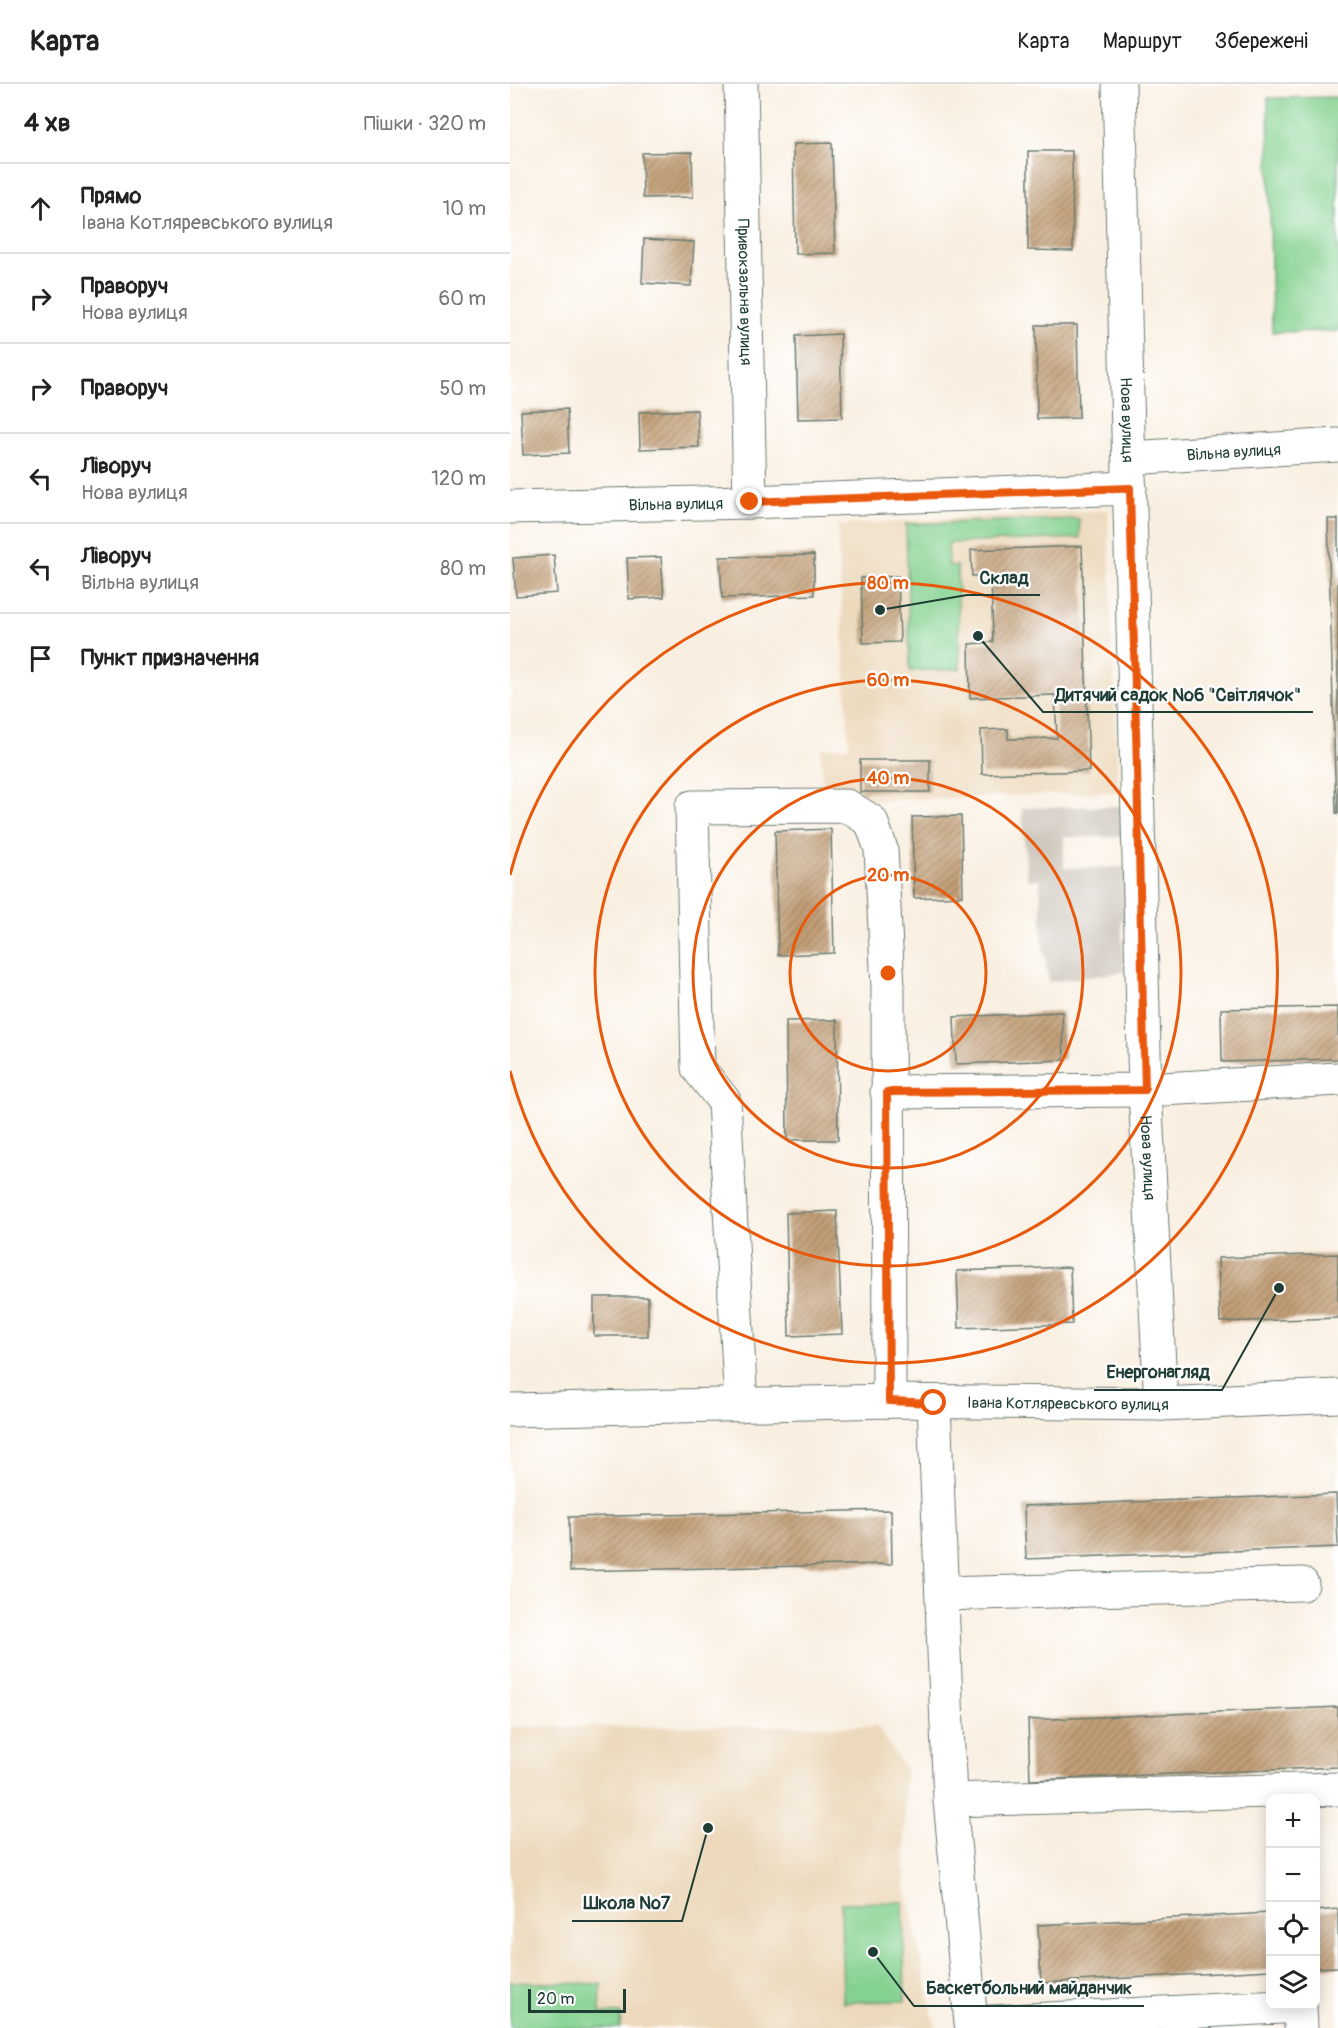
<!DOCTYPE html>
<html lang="uk">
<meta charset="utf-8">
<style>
body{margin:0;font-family:Pangolin,sans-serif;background:#f2f2f2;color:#222}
.controls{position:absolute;right:18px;bottom:18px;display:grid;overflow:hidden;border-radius:12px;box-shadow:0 3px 15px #0003}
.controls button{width:54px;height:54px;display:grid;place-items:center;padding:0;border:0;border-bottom:2px solid #e0e0e0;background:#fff;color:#222;font:30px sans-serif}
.scale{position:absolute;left:18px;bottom:15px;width:98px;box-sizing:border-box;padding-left:6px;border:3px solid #1f3d34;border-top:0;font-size:16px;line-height:21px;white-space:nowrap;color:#1f3d34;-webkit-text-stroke:4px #fff;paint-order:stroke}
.stop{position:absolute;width:18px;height:18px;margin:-14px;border:4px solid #ea580c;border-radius:50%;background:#fff}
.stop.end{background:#ea580c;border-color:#fff;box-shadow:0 2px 6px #0008}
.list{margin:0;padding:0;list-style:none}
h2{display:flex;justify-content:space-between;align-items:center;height:78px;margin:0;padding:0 24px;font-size:26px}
h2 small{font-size:20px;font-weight:400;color:#767676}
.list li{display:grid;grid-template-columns:39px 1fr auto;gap:18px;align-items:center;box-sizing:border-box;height:90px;padding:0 24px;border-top:2px solid #e0e0e0}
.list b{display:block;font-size:22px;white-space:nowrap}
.list p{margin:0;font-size:20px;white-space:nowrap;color:#767676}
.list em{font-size:20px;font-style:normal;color:#767676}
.icon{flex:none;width:33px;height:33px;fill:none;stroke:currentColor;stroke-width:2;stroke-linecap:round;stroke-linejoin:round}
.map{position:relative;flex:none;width:828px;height:1944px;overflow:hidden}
header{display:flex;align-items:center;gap:36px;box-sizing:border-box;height:84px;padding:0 30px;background:#fff;border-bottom:2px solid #e0e0e0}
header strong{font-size:28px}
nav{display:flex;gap:33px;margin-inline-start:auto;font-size:21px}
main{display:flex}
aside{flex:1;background:#fff}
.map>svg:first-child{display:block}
.built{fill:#ecd8ba}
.industrial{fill:#cbc3b8}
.park{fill:#84d190;stroke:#528762;stroke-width:1.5}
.building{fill:url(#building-hatch)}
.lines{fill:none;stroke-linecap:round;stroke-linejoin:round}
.minor-casing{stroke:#6b7b71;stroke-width:35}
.minor{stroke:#fff;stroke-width:33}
.route{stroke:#ea580c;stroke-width:8}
.ring{fill:none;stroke:#e8590c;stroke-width:3}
.labels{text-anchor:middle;stroke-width:4.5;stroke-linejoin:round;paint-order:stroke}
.street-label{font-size:16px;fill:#1f3d34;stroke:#fff}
.centre{fill:#e8590c;stroke:#fff;stroke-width:3}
.ring-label{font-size:18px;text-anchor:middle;font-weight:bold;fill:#e8590c;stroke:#fff;stroke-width:4.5;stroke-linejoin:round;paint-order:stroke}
.leader{fill:none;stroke:#1f3d34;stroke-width:2}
.callout-dot{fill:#1f3d34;stroke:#fff;stroke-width:2}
.callout-label{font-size:18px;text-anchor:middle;font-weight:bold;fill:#1f3d34;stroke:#fff;stroke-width:4.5;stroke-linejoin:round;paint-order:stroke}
</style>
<header>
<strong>Карта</strong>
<nav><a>Карта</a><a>Маршрут</a><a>Збережені</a></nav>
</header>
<main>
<aside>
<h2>4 хв<small>Пішки · 320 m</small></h2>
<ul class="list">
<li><svg class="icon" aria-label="ahead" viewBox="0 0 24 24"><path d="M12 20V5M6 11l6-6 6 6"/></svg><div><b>Прямо</b><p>Івана Котляревського вулиця</p></div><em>10 m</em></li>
<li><svg class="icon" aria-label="right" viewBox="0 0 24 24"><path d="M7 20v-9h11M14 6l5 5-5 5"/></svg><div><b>Праворуч</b><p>Нова вулиця</p></div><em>60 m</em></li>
<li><svg class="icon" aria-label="right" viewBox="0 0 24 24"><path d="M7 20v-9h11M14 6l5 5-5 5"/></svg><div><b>Праворуч</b></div><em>50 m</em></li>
<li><svg class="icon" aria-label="left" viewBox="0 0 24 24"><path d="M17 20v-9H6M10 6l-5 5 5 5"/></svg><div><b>Ліворуч</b><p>Нова вулиця</p></div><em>120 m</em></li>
<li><svg class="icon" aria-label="left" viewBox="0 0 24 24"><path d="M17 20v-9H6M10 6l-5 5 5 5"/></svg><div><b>Ліворуч</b><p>Вільна вулиця</p></div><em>80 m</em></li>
<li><svg class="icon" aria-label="arrive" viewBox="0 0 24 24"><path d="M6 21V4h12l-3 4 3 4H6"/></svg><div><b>Пункт призначення</b></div></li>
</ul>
</aside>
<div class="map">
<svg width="828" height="1944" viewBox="0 0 828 1944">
<defs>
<pattern id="building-hatch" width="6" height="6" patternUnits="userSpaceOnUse" patternTransform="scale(1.5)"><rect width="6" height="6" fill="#c29f77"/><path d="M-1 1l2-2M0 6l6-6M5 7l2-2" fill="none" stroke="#9d8362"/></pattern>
</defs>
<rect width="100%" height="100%" fill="#fff"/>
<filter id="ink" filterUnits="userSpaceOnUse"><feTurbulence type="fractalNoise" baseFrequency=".0167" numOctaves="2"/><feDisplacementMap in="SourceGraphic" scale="12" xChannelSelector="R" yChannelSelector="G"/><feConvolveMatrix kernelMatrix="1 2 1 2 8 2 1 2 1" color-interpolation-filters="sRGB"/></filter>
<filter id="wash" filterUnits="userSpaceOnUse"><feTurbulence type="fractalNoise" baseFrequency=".008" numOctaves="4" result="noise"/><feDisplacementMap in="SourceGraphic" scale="24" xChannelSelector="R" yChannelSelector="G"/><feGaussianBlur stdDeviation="1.35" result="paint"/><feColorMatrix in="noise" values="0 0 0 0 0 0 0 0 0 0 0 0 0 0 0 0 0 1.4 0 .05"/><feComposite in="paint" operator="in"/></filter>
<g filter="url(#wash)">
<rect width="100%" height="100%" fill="#f9efe1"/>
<g class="built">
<path d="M598,426l10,282 -251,9 -44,-8 -2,-45 28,-1 -12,-222z"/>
<path d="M367,1642l28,43v118l31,141h-426v-301z"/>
</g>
<path class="industrial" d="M613,722l1,31h-60v31l63,-1 3,51 -9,2 3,52 -75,10 -7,-42 -2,-61 -13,1 -5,-72z"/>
<g class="park">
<path d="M828,13v234l-66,1 -4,-234z"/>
<path d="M569,435l1,19 -132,5 1,23h8l3,103 -50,2 -4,-147z"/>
<path d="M393,1818l2,99 -62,1 -2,-99z"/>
<path d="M0,1898l91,2 -1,29 21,1 -1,14h-110z"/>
</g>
<g id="blocks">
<g class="building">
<path d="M322,59l3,110 -40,1 -2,-110z"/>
<path d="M518,67h44l1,100 -45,-1z"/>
<path d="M182,68l1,45 -50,1 -1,-45z"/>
<path d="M134,155l50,3 -3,44 -49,-3z"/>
<path d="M526,241h41l2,93 -42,1z"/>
<path d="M330,250l2,84 -44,1 -2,-83z"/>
<path d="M57,325l2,44 -46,2 -2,-44z"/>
<path d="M187,326l2,37 -59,2 -1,-37z"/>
<path d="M818,435h10v294h-2z"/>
<path d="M572,462l7,225 -107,3 -1,-44 27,-1v10l49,-1 -2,-43 -85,3 -1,-54 24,-2 -2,-67 -19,1 -1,-26z"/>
<path d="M44,471l3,38 -41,3 -3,-38z"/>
<path d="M304,471v40l-92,3 -2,-41z"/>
<path d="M151,473l3,40 -35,2 -2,-41z"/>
<path d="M388,492l2,66 -37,1 -2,-65z"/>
<rect x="350" y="676" width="70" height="32"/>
<path d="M451,732l2,80 -49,2 -2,-81z"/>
<path d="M321,745l3,124 -56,2 -3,-124z"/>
<path d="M828,923v52l-116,3 -1,-53z"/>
<path d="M552,928l2,48 -108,4 -2,-47z"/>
<path d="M327,936l1,120h-51l-1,-119z"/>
<path d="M327,1127l5,123 -53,2 -3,-123z"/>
<path d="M828,1170v64l-118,4 -2,-64z"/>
<path d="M560,1183l2,57 -113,4 -2,-57z"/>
<rect x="84" y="1213" width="54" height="39"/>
<path d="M826,1410l2,53 -312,12 -2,-53z"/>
<path d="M381,1426l1,54 -322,7 -1,-54z"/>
<path d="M828,1623v60l-308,13 -2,-60z"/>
<path d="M828,1825v58l-22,1v-57z"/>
<path d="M760,1829v57l-229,13 -3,-58z"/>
</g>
</g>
</g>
<g filter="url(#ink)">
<use href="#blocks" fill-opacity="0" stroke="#6b7b71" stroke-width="1.5"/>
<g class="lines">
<g class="minor-casing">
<g id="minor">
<path id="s1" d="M231,0l9,418"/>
<path id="s2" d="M609,0l26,1006 16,314"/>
<path id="s3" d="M620,374l208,-13"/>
<path id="s4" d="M0,423l240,-5 380,-14"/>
<path d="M377,1008l258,-2 193,-11"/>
<path d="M424,1319l16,397 21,223 329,-17 1,22"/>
<path d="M231,1321l-17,-304 -26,-33 -6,-261 155,-1 24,15 10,28 7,139 1,413"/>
<path id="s5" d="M0,1326l379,-9 272,3 177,-8"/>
<path d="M432,1510l360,-10"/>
<path d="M440,1716l388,-11"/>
</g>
</g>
<use href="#minor" class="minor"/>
</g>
</g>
<g class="lines" filter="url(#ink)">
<path class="route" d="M240,418l380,-14 15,602 -258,2 2,309 45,2"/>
</g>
<g class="ring">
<circle cx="378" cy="889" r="98"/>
<circle cx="378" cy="889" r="195"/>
<circle cx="378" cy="889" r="293"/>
<path d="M0 791A390 390 0 1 1 0 987"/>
</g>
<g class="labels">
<g class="street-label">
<text dy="6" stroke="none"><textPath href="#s1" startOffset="208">Привокзальна вулиця</textPath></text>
<text dy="6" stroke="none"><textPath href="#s2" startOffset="336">Нова вулиця</textPath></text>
<text dy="6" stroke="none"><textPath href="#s3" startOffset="104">Вільна вулиця</textPath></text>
<text dy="6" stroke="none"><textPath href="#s4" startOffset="166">Вільна вулиця</textPath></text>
<text dy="6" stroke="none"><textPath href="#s2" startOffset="1074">Нова вулиця</textPath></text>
<text dy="6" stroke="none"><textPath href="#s5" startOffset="558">Івана Котляревського вулиця</textPath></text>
</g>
</g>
<circle cx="378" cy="889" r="9" class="centre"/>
<g class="ring-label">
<text x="378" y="505">80 m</text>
<text x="378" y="602">60 m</text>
<text x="378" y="700">40 m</text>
<text x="378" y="797">20 m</text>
</g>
<path class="leader" d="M370 526L457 511H530M468 552L533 628H803M769 1204L712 1306H584M198 1744L172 1837H62M363 1868L404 1922H634"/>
<g class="callout-dot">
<circle cx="370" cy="526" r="6"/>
<circle cx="468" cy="552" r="6"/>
<circle cx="769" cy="1204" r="6"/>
<circle cx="198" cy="1744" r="6"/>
<circle cx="363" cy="1868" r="6"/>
</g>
<g class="callout-label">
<text x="494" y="500">Склад</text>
<text x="668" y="617">Дитячий садок №6 "Світлячок"</text>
<text x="648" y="1294">Енергонагляд</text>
<text x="117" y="1825">Школа №7</text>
<text x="519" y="1910">Баскетбольний майданчик</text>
</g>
</svg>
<div class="controls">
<button>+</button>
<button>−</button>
<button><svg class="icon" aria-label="locate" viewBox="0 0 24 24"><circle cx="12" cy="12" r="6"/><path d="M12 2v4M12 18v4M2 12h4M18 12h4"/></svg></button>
<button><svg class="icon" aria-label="layers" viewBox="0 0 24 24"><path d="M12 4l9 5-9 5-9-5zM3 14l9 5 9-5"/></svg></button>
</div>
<div class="scale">20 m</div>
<div class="stop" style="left:424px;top:1319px"></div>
<div class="stop end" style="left:240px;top:418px"></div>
</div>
</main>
